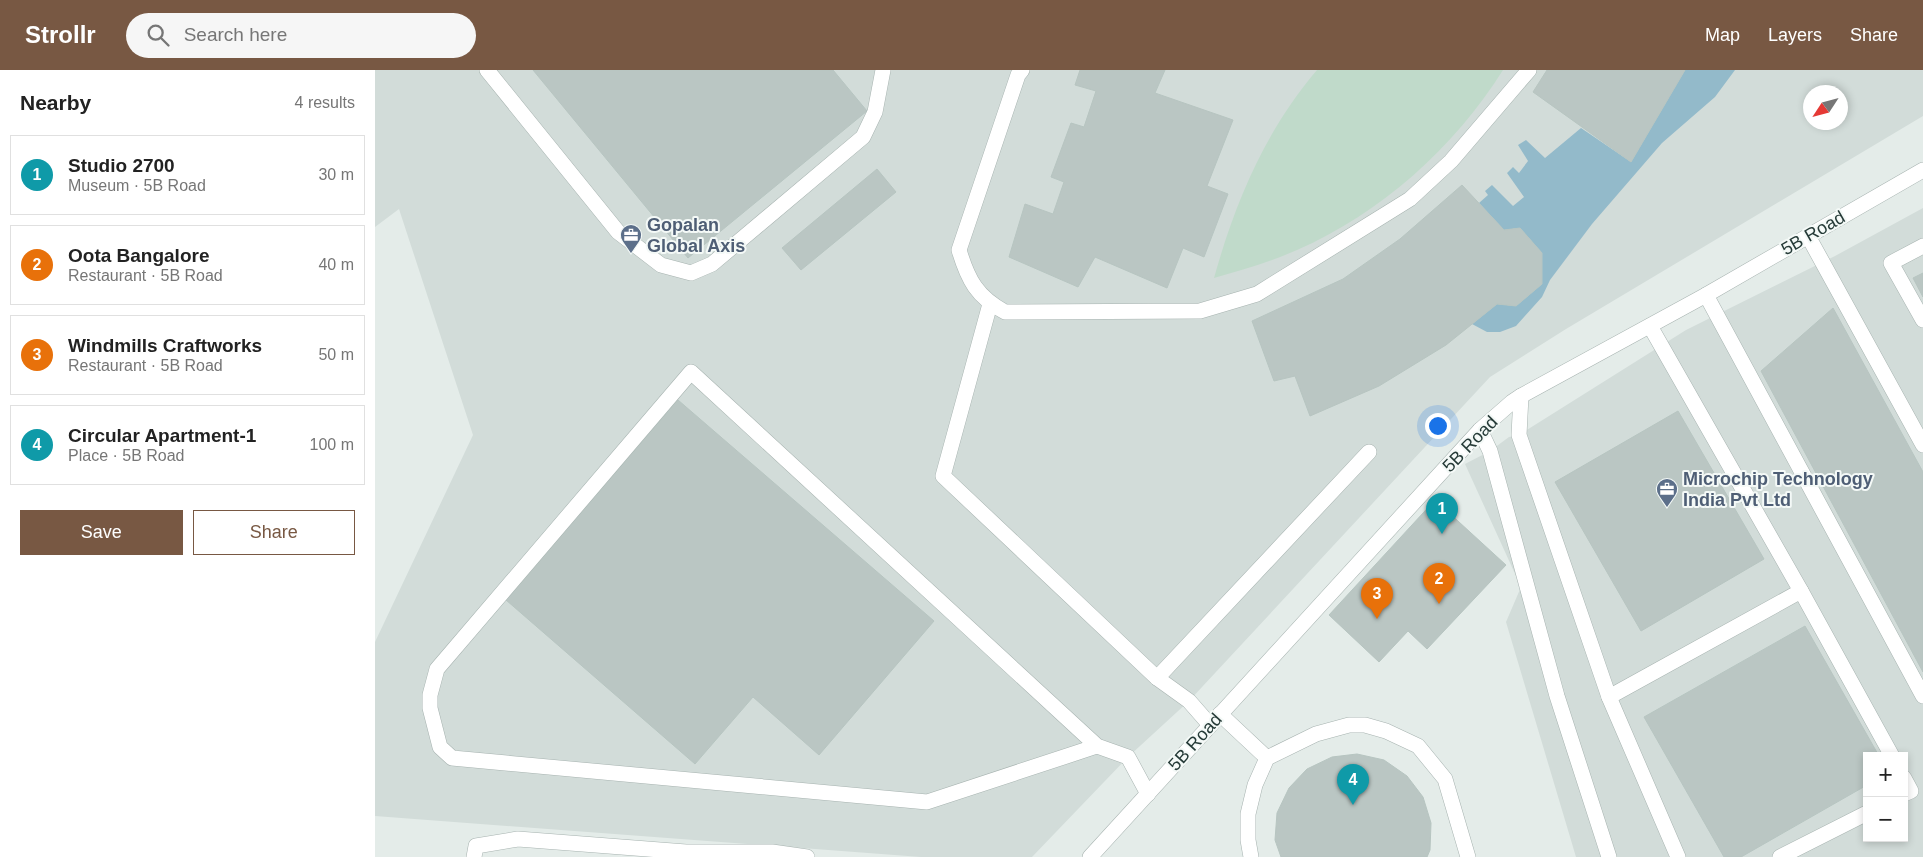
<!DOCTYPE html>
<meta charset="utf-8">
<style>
body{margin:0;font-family:Arial,sans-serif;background:#f6f6f6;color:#222}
.controls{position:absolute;right:15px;bottom:15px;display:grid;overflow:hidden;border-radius:0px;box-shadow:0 2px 8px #0003}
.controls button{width:45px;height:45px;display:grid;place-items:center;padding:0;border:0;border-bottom:1px solid #e0e0e0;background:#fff;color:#222;font:25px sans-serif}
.compass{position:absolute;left:1428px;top:15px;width:45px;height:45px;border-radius:50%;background:#fff;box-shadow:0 2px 8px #0003;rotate:234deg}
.you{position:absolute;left:1062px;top:355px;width:18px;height:18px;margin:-12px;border:4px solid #fff;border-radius:50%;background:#1a73e8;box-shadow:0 0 0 8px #1a73e833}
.badge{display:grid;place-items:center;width:32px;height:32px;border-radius:50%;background:#785843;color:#fff;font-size:16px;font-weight:700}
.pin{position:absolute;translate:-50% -41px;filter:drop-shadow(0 1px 2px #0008)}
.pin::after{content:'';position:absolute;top:26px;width:18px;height:15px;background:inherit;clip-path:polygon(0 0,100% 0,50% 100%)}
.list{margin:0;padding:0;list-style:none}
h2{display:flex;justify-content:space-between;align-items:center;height:65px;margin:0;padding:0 20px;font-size:21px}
h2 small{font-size:16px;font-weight:400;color:#767676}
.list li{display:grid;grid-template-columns:32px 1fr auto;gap:15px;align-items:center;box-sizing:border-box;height:80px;margin:0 10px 10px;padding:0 10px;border:1px solid #e0e0e0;border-radius:0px}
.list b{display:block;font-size:19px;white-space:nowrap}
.list p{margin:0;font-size:16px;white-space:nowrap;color:#767676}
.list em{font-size:16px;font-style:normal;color:#767676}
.actions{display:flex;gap:10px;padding:15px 20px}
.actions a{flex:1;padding:11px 0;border:1px solid #785843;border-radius:0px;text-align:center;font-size:18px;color:#785843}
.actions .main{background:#785843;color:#fff}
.icon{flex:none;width:28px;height:28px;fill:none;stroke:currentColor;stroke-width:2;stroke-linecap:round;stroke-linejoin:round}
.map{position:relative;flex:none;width:1548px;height:787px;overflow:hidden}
header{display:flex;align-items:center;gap:30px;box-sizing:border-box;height:70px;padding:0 25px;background:#785843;color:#fff}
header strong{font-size:24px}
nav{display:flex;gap:28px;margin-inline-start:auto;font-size:18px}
.search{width:350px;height:45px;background:#f6f6f6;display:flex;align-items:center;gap:12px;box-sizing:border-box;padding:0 18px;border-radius:28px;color:#767676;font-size:19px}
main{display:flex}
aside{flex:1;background:#fff}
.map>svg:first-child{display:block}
.built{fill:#d2dcd9;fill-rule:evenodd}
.green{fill:#c0daca}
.water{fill:#93baca}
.building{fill:#bac6c3;stroke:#b7c5c1}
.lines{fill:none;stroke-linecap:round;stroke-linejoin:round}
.lane-casing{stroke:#a7b3b0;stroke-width:16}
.street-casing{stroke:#a7b3b0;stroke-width:16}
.lane{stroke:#fff;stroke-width:15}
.street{stroke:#fff;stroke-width:15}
.labels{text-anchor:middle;stroke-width:4;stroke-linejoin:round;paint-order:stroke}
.service-label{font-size:18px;font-weight:bold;fill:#4e5e75;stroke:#f4f9f7;text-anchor:start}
.street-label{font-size:18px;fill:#263b38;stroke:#f4f9f7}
</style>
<header>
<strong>Strollr</strong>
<div class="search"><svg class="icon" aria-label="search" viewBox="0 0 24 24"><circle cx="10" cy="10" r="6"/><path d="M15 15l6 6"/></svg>Search here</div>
<nav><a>Map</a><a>Layers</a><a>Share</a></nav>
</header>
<main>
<aside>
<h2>Nearby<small>4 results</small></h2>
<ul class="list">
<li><span class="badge" style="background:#0f9aa8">1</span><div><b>Studio 2700</b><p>Museum · 5B Road</p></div><em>30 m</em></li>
<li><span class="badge" style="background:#e8710a">2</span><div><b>Oota Bangalore</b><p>Restaurant · 5B Road</p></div><em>40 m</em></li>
<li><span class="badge" style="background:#e8710a">3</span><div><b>Windmills Craftworks</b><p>Restaurant · 5B Road</p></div><em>50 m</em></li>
<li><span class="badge" style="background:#0f9aa8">4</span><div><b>Circular Apartment-1</b><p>Place · 5B Road</p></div><em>100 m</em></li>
</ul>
<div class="actions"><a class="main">Save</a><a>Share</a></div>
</aside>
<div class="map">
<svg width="1548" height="787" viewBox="0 0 1548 787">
<rect width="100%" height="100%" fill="#e4ece9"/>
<g class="built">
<path d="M0,0h1548v46l-357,213 -76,48 -301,324 -61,56 -96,100h-111l-546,-41v-174l98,-207 -74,-226 -24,18zM1436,22h30v30h-30z"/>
<path d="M1548,138v649h-347l-70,-235 15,-35 -56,-123 25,-13 19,-14 10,-2 167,-105 149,-74zM1492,686h37v82h-37z"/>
</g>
<path class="green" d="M942,0h186c-48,77 -123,144 -206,180 -27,12 -55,20 -83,28 21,-75 51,-147 103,-208z"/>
<path class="water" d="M1310,0h50l-20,27 -53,46 -70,81 -42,56 -8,17 -26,29 -16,6h-13l-15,-8 25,-20 19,2 26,-22v-31l-22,-25 -16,2 -25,-27 9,-8 -3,-4 7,-6 21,21 11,-9 -17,-24 6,-6 6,6 9,-12 -10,-16 8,-5 19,18 36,-30 50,34z"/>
<g class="building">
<path d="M158,0h300l34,41 -179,147z"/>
<path d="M705,0h85l-10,23 78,27 -26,66 21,8 -24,63 -21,-9 -16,40 -72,-31 -17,30 -69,-30 16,-53 28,10 11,-32 -13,-5 20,-54 13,4 12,-36 -21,-6z"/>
<path d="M1172,0h138l-54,92 -98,-70z"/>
<path d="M502,99l19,23 -95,78 -19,-22z"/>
<path d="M1087,115l42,45 16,-2 22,25v31l-26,22 -19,-2 -51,41 -67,41 -69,30 -15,-40 -21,5 -22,-60 91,-42 57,-40z"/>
<path d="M1548,203v24l-10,-19z"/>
<path d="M1458,238l90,164v200l-162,-301z"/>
<path d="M303,330l256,221 -115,134 -66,-58 -58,67 -189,-164z"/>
<path d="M1303,341l86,148 -123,72 -86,-149z"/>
<path d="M1060,430l71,65 -79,84 -19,-18 -29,31 -50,-47z"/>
<path d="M1430,556l74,130h-12v29l-126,72h-17l-80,-140z"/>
<path d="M982,684l27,6 23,16 16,21 8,26 -1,27 -3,7h-146l-6,-17 2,-27 12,-25 18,-19 25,-12z"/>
</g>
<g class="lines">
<g class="lane-casing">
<g id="lane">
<path d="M112,0l131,162 43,33 30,8 21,-9 151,-127 12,-25 8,-42"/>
<path d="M647,0l-4,5 -59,175c9,30 18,47 46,62l195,-1 57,-17 153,-95 41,-38 78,-91"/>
<path d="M1433,166l115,209"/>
<path d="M1548,176l-32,17 32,57"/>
<path d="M1331,225l217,401"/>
<path d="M615,234l-47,172 214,202 32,23 21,24"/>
<path d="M1275,256l151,265 91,165"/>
<path d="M1146,326l-2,39 90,262 69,160"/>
<path d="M1105,360l10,21 67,245 52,161"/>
<path d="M782,608l212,-226"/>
<path d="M1234,627l192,-106"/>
<path d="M845,644l47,44"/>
<path d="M722,676l-170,56 -475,-44 -12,-11 -10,-39v-13l7,-26 254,-297 406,374 31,11 20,37"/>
<path d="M1529,708l7,13 -7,3"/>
<path d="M876,787l-3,-17v-26l7,-29 12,-27 49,-24 33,-9h16l21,6 32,15 27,33 23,78"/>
<path d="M1405,787l87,-44"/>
</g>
</g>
<g class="street-casing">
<g id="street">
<path d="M99,787l2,-11 42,-7 168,13h86l35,5"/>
<path d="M715,787l390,-427 32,-28 9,-6 185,-101 217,-125"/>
</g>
</g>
<use href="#lane" class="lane"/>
<use href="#street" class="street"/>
</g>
<defs>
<g id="office-pin" transform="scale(1.125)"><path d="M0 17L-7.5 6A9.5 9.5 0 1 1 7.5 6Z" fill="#5c6f8a" stroke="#f4f9f7"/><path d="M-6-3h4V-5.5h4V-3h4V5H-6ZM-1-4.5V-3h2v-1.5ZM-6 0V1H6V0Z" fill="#fff"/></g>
</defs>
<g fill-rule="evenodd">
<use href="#office-pin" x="256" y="165"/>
<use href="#office-pin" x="1292" y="419"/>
</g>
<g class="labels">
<g class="service-label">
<text x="272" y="161">Gopalan<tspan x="272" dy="21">Global Axis</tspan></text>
<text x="1308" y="415">Microchip Technology<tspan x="1308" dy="21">India Pvt Ltd</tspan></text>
</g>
<g class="street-label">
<text transform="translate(1438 163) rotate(-30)" y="6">5B Road</text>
<text transform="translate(1095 374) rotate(-46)" y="6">5B Road</text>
<text transform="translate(820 672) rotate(-48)" y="6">5B Road</text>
</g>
</g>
</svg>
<div class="controls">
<button>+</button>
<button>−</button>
</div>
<svg class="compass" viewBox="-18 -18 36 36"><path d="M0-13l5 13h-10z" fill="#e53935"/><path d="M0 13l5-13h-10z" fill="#767676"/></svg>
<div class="you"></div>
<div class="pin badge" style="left:1067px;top:464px;background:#0f9aa8">1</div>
<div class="pin badge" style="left:1064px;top:534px;background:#e8710a">2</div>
<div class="pin badge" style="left:1002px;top:549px;background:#e8710a">3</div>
<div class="pin badge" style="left:978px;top:735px;background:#0f9aa8">4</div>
</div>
</main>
